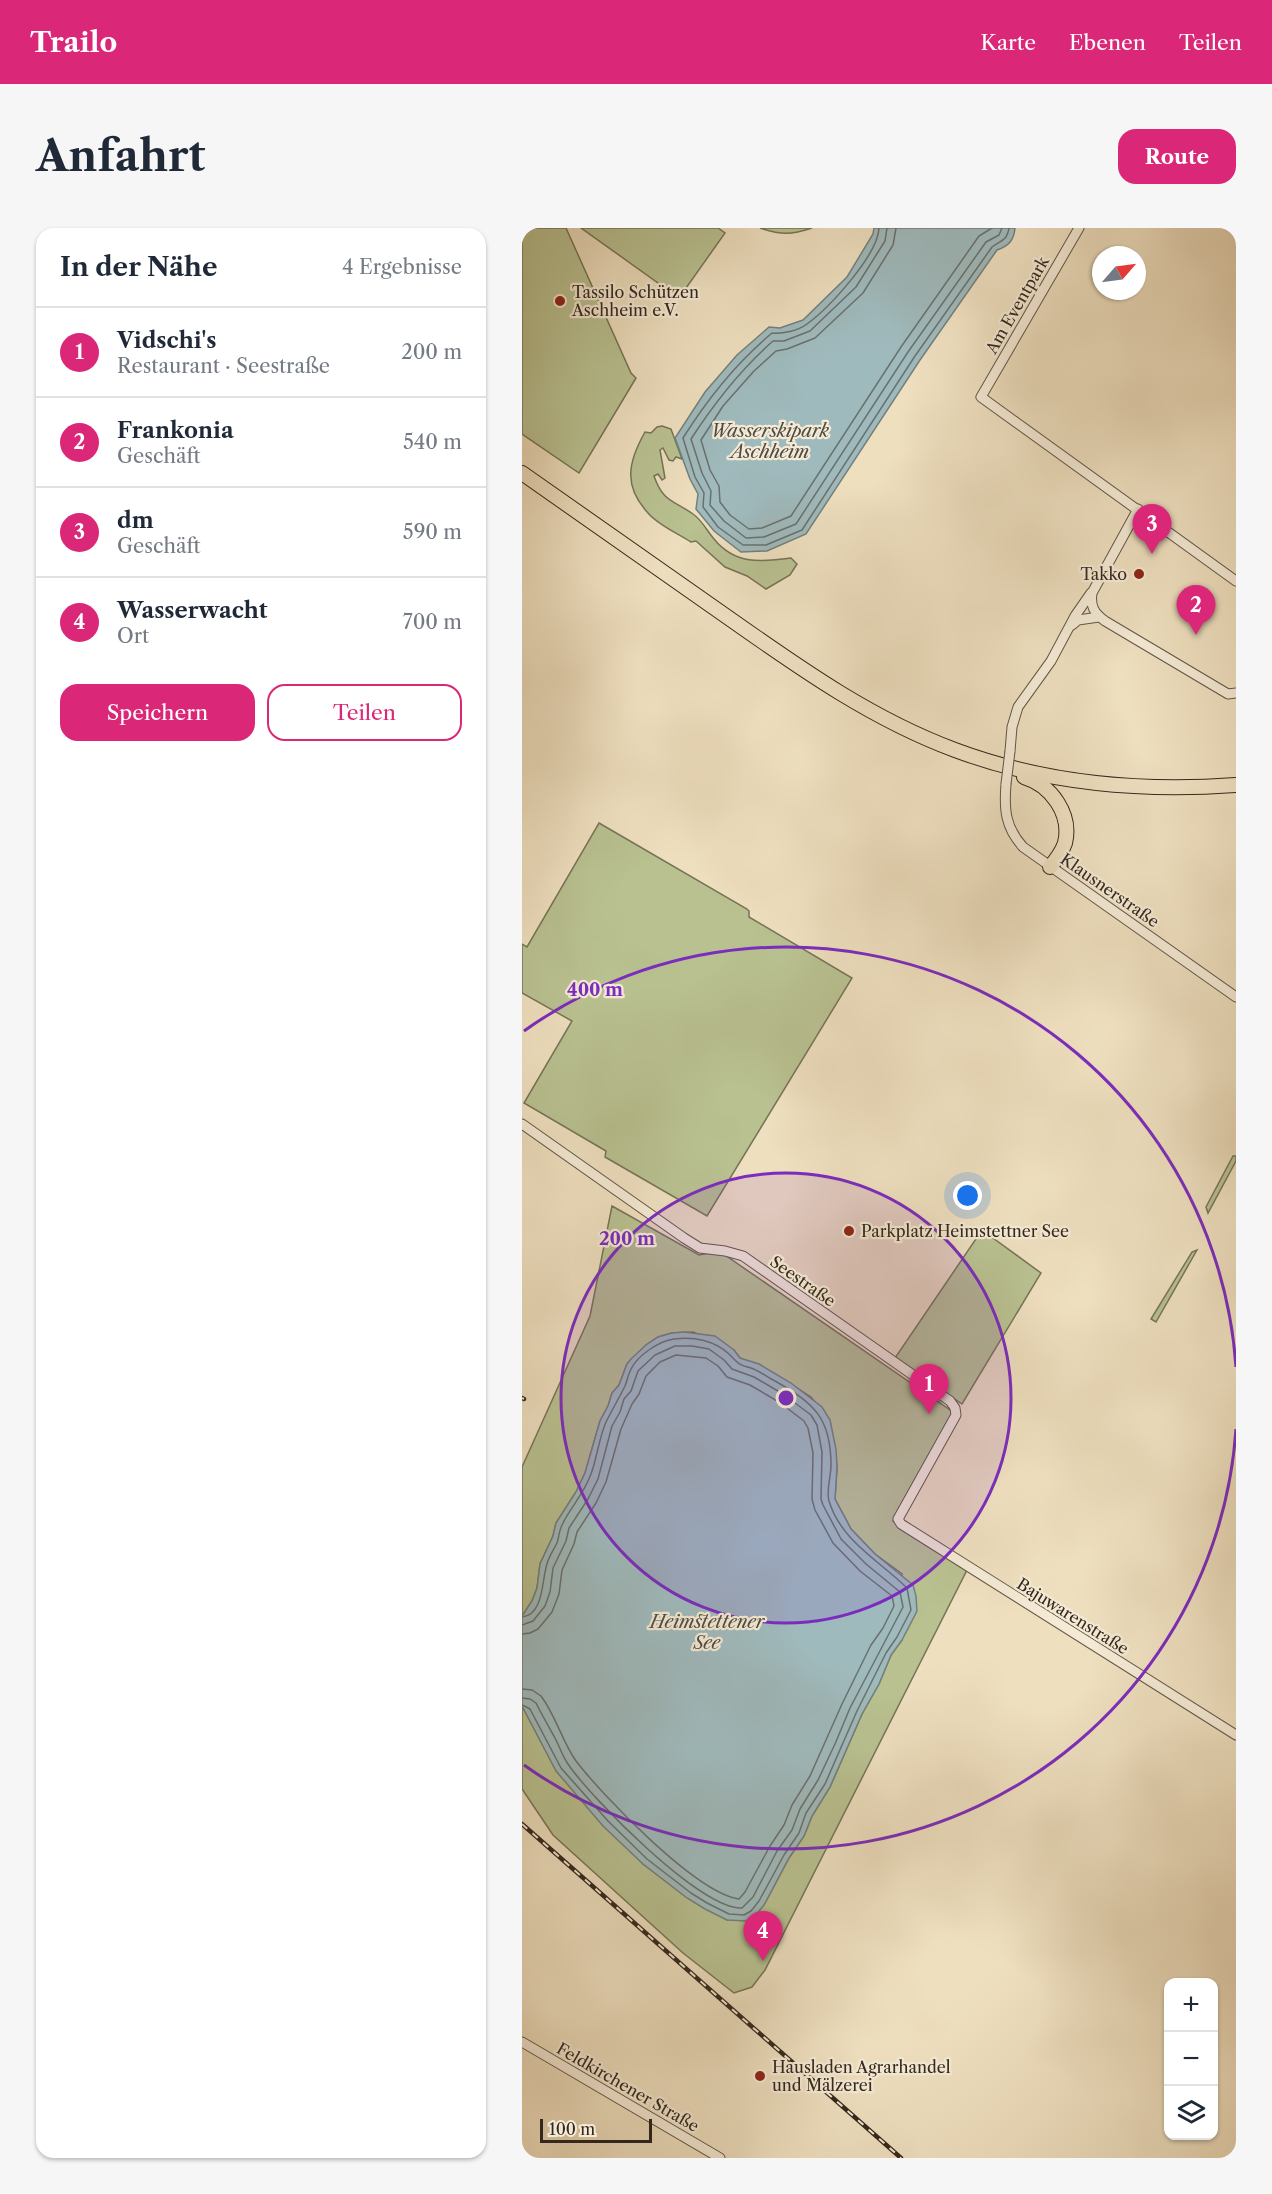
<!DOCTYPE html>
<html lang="de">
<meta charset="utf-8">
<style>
body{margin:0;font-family:"Libre Caslon Text",serif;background:#f6f6f7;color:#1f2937}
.controls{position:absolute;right:18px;bottom:18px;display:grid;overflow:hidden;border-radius:12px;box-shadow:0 2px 4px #0004}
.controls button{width:54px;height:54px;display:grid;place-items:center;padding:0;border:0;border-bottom:2px solid #e0e1e3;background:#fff;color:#1f2937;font:30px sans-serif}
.compass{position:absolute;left:570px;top:18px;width:54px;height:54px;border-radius:50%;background:#fff;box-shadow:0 2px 4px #0004;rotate:62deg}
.scale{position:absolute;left:18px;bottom:15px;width:112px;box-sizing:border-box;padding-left:6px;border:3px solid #34281d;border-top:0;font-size:16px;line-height:21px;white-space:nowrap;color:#34281d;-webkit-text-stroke:4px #f4ead5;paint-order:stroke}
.you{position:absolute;left:446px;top:968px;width:21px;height:21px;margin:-15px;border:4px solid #fff;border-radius:50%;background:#1a73e8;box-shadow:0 0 0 9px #1a73e833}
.badge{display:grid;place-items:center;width:39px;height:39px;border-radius:50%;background:#db2777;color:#fff;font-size:20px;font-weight:700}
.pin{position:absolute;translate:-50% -50px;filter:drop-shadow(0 2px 3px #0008)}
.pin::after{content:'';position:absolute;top:32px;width:21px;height:18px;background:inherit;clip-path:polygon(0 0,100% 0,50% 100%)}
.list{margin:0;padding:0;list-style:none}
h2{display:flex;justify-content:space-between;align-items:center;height:78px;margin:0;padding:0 24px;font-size:26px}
h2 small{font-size:20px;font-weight:400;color:#747a83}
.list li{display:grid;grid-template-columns:39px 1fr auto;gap:18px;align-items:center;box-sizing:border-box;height:90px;padding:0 24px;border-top:2px solid #e0e1e3}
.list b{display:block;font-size:22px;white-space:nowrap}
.list p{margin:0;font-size:20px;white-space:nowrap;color:#747a83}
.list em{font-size:20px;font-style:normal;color:#747a83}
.actions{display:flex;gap:12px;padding:18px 24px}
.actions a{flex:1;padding:14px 0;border:2px solid #db2777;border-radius:18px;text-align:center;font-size:21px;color:#db2777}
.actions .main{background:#db2777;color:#fff}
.icon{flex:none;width:33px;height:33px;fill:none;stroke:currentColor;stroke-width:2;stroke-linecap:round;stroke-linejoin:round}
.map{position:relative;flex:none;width:714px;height:1930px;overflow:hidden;border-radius:18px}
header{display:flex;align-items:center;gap:36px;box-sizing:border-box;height:84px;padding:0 30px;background:#db2777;color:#fff}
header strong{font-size:28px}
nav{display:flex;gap:33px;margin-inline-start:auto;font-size:21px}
.intro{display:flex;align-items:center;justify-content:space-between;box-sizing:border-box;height:144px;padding:0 36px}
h1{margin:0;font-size:42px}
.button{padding:15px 27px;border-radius:18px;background:#db2777;color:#fff;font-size:21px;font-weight:700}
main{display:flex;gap:36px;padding:0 36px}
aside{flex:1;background:#fff;border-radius:18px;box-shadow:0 2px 4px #0004}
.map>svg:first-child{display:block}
.green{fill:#b9c191;stroke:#767457;stroke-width:1.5}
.water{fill:#9fbabd;stroke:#74807d;stroke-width:1.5}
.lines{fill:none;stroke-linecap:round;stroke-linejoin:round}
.shore{stroke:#6a716d;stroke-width:1.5}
.street-casing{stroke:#625646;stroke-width:11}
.primary-casing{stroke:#34281d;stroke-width:16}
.street{stroke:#f4ead5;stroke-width:9}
.primary{stroke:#eedfbf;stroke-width:14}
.rail-casing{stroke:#34281d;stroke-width:4.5}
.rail{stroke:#f4ead5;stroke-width:2;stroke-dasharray:7;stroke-linecap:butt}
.street-bridge-casing{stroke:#625646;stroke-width:11;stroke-linecap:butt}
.street-bridge{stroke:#f4ead5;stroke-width:9}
.ring{fill:none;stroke:#7b2cbf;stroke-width:3}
.poi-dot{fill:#8f2418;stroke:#f4ead5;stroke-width:2}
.labels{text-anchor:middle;stroke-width:4.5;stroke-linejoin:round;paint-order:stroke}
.poi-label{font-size:16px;fill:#34281d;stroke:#f4ead5;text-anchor:start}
.street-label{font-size:16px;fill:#34281d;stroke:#f4ead5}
.water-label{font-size:18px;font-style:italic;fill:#4f4c45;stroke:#f4ead5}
.centre{fill:#7b2cbf;stroke:#f4ead5;stroke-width:3}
.ring-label{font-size:18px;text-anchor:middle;font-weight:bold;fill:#7b2cbf;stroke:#f4ead5;stroke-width:4.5;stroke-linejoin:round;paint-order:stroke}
</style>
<header>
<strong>Trailo</strong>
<nav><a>Karte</a><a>Ebenen</a><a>Teilen</a></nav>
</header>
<div class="intro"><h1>Anfahrt</h1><a class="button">Route</a></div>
<main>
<aside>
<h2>In der Nähe<small>4 Ergebnisse</small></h2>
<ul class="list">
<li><span class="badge">1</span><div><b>Vidschi's</b><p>Restaurant · Seestraße</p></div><em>200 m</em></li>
<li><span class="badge">2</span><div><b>Frankonia</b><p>Geschäft</p></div><em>540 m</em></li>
<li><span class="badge">3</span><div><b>dm</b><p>Geschäft</p></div><em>590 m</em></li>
<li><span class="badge">4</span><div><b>Wasserwacht</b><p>Ort</p></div><em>700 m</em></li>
</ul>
<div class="actions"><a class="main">Speichern</a><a>Teilen</a></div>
</aside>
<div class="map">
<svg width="714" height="1930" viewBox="0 0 714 1930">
<rect width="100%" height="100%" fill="#eedfbf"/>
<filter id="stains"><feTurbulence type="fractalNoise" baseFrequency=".00333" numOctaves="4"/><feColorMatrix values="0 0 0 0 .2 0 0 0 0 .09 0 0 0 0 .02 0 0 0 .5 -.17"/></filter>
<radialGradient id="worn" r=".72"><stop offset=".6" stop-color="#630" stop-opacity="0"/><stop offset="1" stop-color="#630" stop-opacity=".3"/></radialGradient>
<g class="green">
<path d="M0,0h44l65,145 5,5 -57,95 -57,-39z"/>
<path d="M59,0h137l7,5 -46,65z"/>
<path d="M238,0h52c-21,7 -31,7 -52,0z"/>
<path d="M140,198l9,3 11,30 -6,-2 -3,4 -4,-1 -6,-12 -3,2 5,28 -3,2 -4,-6 -4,2c9,26 19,24 39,38 9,6 14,17 21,25 21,26 47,23 77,19l6,6 -7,11 -24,14 -19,-13 -22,-9 -29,-26 -5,1c-14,-9 -33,-17 -43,-29 -25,-27 -20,-51 -3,-81l6,1 6,-6z"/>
<path d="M77,595l148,86 2,2v6l103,61 -145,238 -102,-59 1,-6 -82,-48 48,-82 -50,-28v-49l5,3z"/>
<path d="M711,928h3v5l-28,52 -2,-6z"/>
<path d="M90,978l87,49 16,-3 7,1 231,159 -60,109 74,49 -202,400 -13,17 -18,6 -51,-40 -130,-118 -31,-46v-83l21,39 100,119 45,34 39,22 37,-15 25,-47 15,-22 8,-20 18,-29 32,-73 17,-30 12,-29 11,-15v-66l-27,-20 -24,-25 -16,-30 2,-32 -7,-47 -19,-23 -36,-23 -35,-16 -6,-8 -41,-18 -21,1 -14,4 -12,8 -19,19 -8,21 -7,8 -4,13 -8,15 -15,52 -9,19 -20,31 -3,13 -13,28 -3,24 -5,13 -10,15v-149l68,-151z"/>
<path d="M460,1002l59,43 -79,131 -67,-46z"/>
<path d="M675,1022l-41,72 -5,-3 41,-67z"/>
</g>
<g class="water">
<path d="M352,0h141c-1,12 -6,18 -18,22l-77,110 -114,174 -39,17 -26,1 -27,-21 -18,-22 2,-15 -8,-15 -15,-41 30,-46 32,-37 32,-28 11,1 23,-8 44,-43 26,-43z"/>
<path d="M162,1104l31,4 19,14 6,8 19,6 32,19 31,24 8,13 6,29 1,18 -2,32 16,30 24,25 38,31 3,11 1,15 -15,29 -11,15 -12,29 -17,30 -32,73 -18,29 -8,20 -15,22 -25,47 -9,11 -9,5 -19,-1 -22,-11 -18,-11 -44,-34 -40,-38 -47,-55 -34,-65v-90l10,-15 5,-13 3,-24 13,-28 3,-13 20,-31 9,-19 15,-52 8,-15 4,-13 7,-8 8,-21 4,-5 15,-14 12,-8 14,-4z"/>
</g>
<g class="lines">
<g class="shore">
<path d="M357,0c-1,27 -50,80 -72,96 -9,7 -25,10 -35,9 -36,30 -64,65 -89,105l12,39 9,16 -1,14 15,20 25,18h23l36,-15 113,-174 77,-109c9,-7 15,-6 17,-19"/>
<path d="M365,0l-2,13 -29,46 -46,44 -26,10h-11c-33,29 -58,61 -82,98l11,34 9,18 -1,14 14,16 22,17 18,-1 32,-13 112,-172 78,-110 13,-7 3,-7"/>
<path d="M374,0l-3,17 -30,48 -48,45 -28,11 -11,2 -22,20 -31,35 -22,34 9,30 9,16 1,16 10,13 19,14 13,-1 29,-12 110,-169 78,-111 13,-8"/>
<path d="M0,1389c21,-2 20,-35 24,-49 1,-9 7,-17 11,-25 2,-6 2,-12 5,-18 7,-16 22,-31 29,-51 6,-16 8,-36 15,-52 6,-12 13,-24 19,-36 2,-5 3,-11 6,-17 7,-14 28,-28 43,-30 20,-3 41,2 55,15 9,9 9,11 22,14 9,3 16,9 24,13 39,22 56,37 56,84 0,12 -5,25 -2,36 12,40 51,60 78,87l4,22 -14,27 -11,16 -29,58 -32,73 -19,29 -7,20 -15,22 -25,46 -8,10 -7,4 -15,-1 -22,-11 -16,-10 -44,-34 -39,-38 -47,-53 -31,-59 -8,-4"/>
<path d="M0,1397l11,-4 12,-15 5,-14 3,-24 13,-27 3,-13 19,-29 10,-20 14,-53 8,-14 4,-13 7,-8 7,-20 17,-16 20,-9h17l17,3 15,11 8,9 22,8 29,17 28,21 6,10 5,27 -1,47 2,6 18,34 25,25 34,28 3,15 -53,101 -15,36 -17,36 -18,29 -8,21 -15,21 -24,46 -11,11c-41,2 -151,-110 -174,-144 -5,-7 -8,-16 -12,-24 -7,-13 -14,-25 -20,-37l-6,-4 -8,-1"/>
<path d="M0,1406l8,-1 8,-4 14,-17 7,-18 3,-24 12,-26 3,-12 19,-29 10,-21 15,-53 11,-25 7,-10 7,-18 14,-14 16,-7 30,3 12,8 9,11 23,8 29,17 25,19 4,7 5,25 -1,46 3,11 18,33 27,28 32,25 2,10 -11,22 -12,17 -29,59 -32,72 -18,29 -8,20 -14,21 -25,46 -6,7c-43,-6 -136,-103 -163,-138 -14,-20 -20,-45 -35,-65l-9,-6 -10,-1"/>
</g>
<g class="street-casing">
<g id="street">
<path d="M557,0l-98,169 255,184"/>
<path d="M616,281l-46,84c-2,13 2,20 13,28l123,73 8,-1"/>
<path d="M550,397l6,-5 21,-3"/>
<path d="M488,523l2,-24 6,-20 33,-46 24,-45 16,-23"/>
<path d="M484,556c-2,25 -1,43 17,63l213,150"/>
<path d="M0,896l162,114 16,10 25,3 18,5 207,145 5,7 1,7 -58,104 3,5 335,211"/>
<path d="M0,1814l198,116"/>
</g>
</g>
<g class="primary-casing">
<g id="primary">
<path d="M0,245c70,49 140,99 211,148 71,50 141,99 222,129 91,34 185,42 281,35"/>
<path d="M502,549c27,8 48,37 41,66 -3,9 -9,17 -15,24"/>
</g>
</g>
<use href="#street" class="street"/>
<use href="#primary" class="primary"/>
<g class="rail-casing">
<g id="rail">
<path d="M0,1170l2,1"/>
<path d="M0,1596l379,334"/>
</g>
</g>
<use href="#rail" class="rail"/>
<g class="street-bridge-casing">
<path id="street-bridge" d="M484,556l4,-33"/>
</g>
<use href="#street-bridge" class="street-bridge"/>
</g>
<circle cx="264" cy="1170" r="225" fill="#7b2cbf" fill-opacity=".12"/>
<g class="ring">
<circle cx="264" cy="1170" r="225"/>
<path d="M714 1201A451 451 0 0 1 2 1537M2 803A451 451 0 0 1 714 1139"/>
</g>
<g class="poi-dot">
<circle cx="38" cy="73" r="6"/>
<circle cx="617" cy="346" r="6"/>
<circle cx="327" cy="1003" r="6"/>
<circle cx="238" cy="1848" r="6"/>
</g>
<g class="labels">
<g class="poi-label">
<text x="50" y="70">Tassilo Schützen<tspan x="50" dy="18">Aschheim e.V.</tspan></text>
<text x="605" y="352" text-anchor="end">Takko</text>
<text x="339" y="1009">Parkplatz Heimstettner See</text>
<text x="250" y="1845">Hausladen Agrarhandel<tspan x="250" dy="18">und Mälzerei</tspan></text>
</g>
<g class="street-label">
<text transform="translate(495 77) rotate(-60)" y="6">Am Eventpark</text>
<text transform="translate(588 662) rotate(35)" y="6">Klausnerstraße</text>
<text transform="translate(281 1053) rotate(35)" y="6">Seestraße</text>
<text transform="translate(551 1388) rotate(32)" y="6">Bajuwarenstraße</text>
<text transform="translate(106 1859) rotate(30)" y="6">Feldkirchener Straße</text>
</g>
<g class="water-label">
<text x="248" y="209">Wasserskipark<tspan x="248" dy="21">Aschheim</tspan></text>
<text x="185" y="1400">Heimstettener<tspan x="185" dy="21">See</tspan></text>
</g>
</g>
<circle cx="264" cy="1170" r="9" class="centre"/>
<g class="ring-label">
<text x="73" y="768">400 m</text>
<text x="105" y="1017">200 m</text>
</g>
<rect width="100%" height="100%" filter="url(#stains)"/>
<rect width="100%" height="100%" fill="url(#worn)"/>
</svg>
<div class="controls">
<button>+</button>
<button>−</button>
<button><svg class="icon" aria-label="layers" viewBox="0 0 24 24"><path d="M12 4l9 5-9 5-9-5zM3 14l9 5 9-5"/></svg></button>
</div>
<svg class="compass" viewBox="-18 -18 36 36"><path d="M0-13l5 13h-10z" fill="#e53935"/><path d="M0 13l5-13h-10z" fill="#747a83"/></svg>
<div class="scale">100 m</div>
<div class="you"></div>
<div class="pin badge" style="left:407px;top:1186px">1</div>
<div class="pin badge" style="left:674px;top:407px">2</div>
<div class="pin badge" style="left:630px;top:326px">3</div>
<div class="pin badge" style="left:241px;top:1733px">4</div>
</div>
</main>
